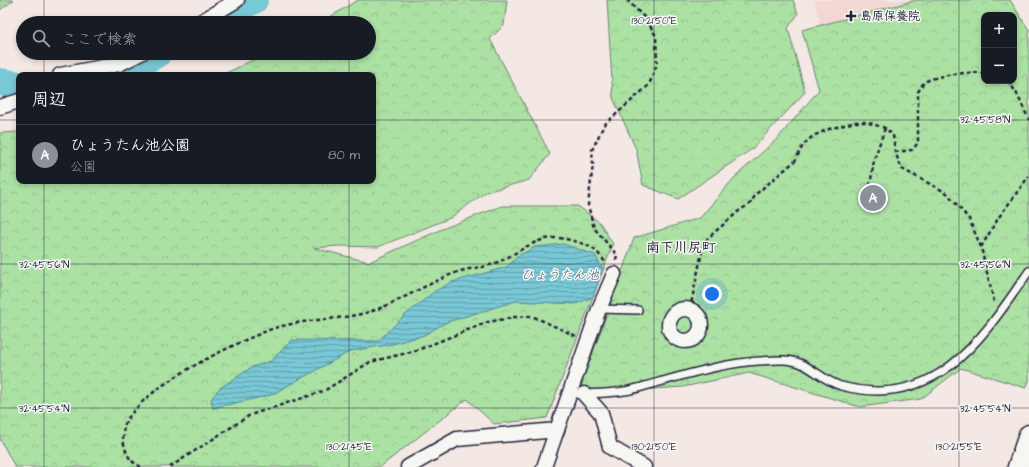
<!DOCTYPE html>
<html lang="ja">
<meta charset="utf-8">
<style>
body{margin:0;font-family:"Architects Daughter","Klee One",sans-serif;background:#242831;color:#f1f3f6}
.controls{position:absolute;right:12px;top:12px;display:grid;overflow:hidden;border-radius:8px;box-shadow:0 2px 6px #0003}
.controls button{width:36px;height:36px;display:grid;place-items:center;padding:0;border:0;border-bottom:1px solid #363941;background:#171b24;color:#f1f3f6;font:20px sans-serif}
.you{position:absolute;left:712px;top:294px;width:14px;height:14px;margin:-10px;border:3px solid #fff;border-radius:50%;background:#1a73e8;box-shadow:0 0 0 6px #1a73e833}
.badge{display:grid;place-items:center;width:26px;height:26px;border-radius:50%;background:#8c9099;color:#fff;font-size:13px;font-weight:700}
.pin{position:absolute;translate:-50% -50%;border:2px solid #fff;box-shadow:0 1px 4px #0006}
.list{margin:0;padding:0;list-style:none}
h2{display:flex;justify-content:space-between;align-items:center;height:52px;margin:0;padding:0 16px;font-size:17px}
h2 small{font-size:13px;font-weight:400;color:#9ea1a6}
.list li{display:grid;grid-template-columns:26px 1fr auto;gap:12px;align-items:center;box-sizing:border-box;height:60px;padding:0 16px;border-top:1px solid #363941}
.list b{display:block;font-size:15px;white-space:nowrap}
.list p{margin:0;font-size:13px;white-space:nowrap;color:#9ea1a6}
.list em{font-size:13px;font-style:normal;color:#9ea1a6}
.icon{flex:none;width:22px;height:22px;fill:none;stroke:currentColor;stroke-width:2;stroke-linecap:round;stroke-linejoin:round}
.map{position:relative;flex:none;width:1029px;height:467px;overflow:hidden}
.search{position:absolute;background:#171b24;box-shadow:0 2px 6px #0003;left:16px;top:16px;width:360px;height:44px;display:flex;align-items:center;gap:10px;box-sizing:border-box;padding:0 14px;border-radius:22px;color:#9ea1a6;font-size:15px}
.panel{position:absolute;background:#171b24;box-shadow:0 2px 6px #0003;left:16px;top:72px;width:360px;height:112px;border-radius:8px}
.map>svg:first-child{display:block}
.built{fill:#f2d8d3}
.forest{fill:url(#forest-crowns);stroke:#678270;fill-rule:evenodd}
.water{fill:url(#water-rules);stroke:#568697}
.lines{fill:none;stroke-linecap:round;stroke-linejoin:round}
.river{stroke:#79c8d5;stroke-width:28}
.lane-casing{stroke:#22223b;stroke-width:10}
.street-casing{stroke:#22223b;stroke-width:17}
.secondary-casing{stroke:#22223b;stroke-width:23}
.path{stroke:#22223b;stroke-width:2.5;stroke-dasharray:4 3;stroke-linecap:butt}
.lane{stroke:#f6f6f2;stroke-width:7}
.street{stroke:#f6f6f2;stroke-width:14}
.secondary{stroke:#f6f6f2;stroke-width:20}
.ticks{fill:none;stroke:#22223b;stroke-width:1;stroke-opacity:0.45}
.poi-dot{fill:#22223b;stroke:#f6f6f2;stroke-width:1.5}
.labels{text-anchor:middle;stroke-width:3;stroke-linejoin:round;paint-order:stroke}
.poi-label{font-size:12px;font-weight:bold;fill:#22223b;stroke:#f6f6f2;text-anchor:start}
.water-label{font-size:13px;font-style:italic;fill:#3c5469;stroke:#f6f6f2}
.quarter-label{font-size:14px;font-weight:bold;fill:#22223b;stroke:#f6f6f2}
.ticks-label{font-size:10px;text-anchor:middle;fill:#22223b;stroke:#f6f6f2;stroke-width:3;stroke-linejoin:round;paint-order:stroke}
</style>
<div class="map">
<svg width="1029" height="467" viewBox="0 0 1029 467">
<defs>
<pattern id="forest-crowns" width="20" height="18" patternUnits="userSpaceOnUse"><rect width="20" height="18" fill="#ace1a4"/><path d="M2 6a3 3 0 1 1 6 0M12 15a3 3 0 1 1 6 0" fill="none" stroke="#94c18e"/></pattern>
<pattern id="water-rules" width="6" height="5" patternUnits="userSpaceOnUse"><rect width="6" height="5" fill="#79c8d5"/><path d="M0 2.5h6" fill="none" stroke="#63a2ae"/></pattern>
</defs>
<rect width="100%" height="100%" fill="#f4e8e4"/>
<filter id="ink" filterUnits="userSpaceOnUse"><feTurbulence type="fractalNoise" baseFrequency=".025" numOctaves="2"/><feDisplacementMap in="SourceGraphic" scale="8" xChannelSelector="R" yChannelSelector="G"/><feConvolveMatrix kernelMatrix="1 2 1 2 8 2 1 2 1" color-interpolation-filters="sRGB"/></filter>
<g filter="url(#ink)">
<path class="built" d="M814,0h131l-123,32z"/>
<g class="forest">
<path d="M0,0h14l-14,10z"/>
<path d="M358,0h149l-3,25 -14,14 60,115 -21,26 -43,12 -36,26 -72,29 -39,-1 -25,2 55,14 73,-33 60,-23h76l22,17 13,21 -66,174 -53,6 -27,-25 -87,68h-365l-15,-28v-306l19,-1v49h354v-106h-151l45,-22h102v-30h-49z"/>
<path d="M607,0h186l5,14 -10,14 17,64 -53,57 -74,50 -35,-14 -7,-36 -23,-51z"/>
<path d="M917,0h93l19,30v351l-3,7 -65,-20 -40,31 -61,8 -111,-34 -66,14 -105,7 56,-156 66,-20 34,-40 44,-40 41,-48 -17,-60zM984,15h30v66h-30z"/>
</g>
<path class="water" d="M563,244l32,11 8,14 -10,28 -17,7 -60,-3 -69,21 -23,13 -31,9 -42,7 -80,44 -58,13 -2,-9 9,-11 32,-21 19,-6 21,-21 86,1 26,-25 31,-25 17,-9 55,-15 12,-12 17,-8z"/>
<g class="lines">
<g class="river">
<path d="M212,23l42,-23"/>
<path d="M113,75l11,-3 34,-19"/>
<path d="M0,82l19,3"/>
</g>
<g class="lane-casing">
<g id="lane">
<path d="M599,309l39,1"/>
<path d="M569,394c18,0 37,0 55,-3 11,-1 23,-6 35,-9 33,-9 66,-19 100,-21 15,-1 32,-3 45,4 13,7 23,17 37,21 96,25 141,-47 188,-115"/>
</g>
</g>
<g class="street-casing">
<g id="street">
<path d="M199,23l38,-23"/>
<path d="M60,75l59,-11 22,-11"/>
<path d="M0,107l19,-6"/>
<circle cx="685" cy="325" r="16"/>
<path d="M584,394l17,19 9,34 34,20"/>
<path d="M408,467l49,-28 100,-9"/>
<path d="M544,467l55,-158 15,-35"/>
</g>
</g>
<g class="secondary-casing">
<path id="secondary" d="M1018,467l11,-32"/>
</g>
<g class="path">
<path d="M1008,81l8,11 13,28"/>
<path d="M895,152l17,-2 6,-7v-51l6,-10c18,-8 40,-10 60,-9"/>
<path d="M869,193l5,-33 11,-32"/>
<path d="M981,247l18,-30 30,-41"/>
<path d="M616,260l1,-5 -23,-27 -6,-23 5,-41 -1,-14 12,-25 45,-40 8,-21 -1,-28 -10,-17 -19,-19"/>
<path d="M690,309l13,-62 5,-9 32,-28 10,-6 6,-10 39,-33 8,-16 10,-9 16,-7 26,-7h11l19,6 8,7 2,17 7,17 45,24 22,26 12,28 13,55"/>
<path d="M141,467c-3,-2 -8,-4 -10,-7 -8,-10 -11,-29 -4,-40 23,-37 102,-74 142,-90 35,-13 74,-8 109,-21 28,-11 54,-28 82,-38 11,-3 22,-3 33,-7 21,-7 36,-24 60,-26 9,-1 33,5 40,11 5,3 9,9 12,13"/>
<path d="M170,467l80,-52 74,-24 46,-29 45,-11 73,-29 27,-5 17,-1 44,20"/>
</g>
<use href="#lane" class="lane"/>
<use href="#street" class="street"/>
<use href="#secondary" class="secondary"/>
</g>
</g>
<path class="ticks" d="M44,0v23M349,0v23M654,0v467M959,0v467M44,53v22M349,53v22M0,120h19M373,120h656M44,181v286M349,181v286M0,264h1029M0,408h1029"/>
<path class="poi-dot" d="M849 10h4v4h4v4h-4v4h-4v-4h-4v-4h4z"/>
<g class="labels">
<g class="poi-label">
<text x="860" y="20">島原保養院</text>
</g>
<g class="water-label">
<text x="560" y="279">ひょうたん池</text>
</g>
<g class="quarter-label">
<text x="681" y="252">南下川尻町</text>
</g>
</g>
<g class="ticks-label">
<text x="654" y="24">130°21'50"E</text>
<text x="985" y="123">32°45'58"N</text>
<text x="44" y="268">32°45'56"N</text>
<text x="985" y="268">32°45'56"N</text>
<text x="44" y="412">32°45'54"N</text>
<text x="985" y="412">32°45'54"N</text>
<text x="349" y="450">130°21'45"E</text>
<text x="654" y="450">130°21'50"E</text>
<text x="959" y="450">130°21'55"E</text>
</g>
</svg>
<div class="controls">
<button>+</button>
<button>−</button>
</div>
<div class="you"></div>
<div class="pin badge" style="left:873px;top:198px">A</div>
<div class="search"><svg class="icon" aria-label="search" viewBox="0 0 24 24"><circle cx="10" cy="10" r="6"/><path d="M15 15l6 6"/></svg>ここで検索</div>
<section class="panel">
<h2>周辺<small></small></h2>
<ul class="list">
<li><span class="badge">A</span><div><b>ひょうたん池公園</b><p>公園</p></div><em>80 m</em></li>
</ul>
</section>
</div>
